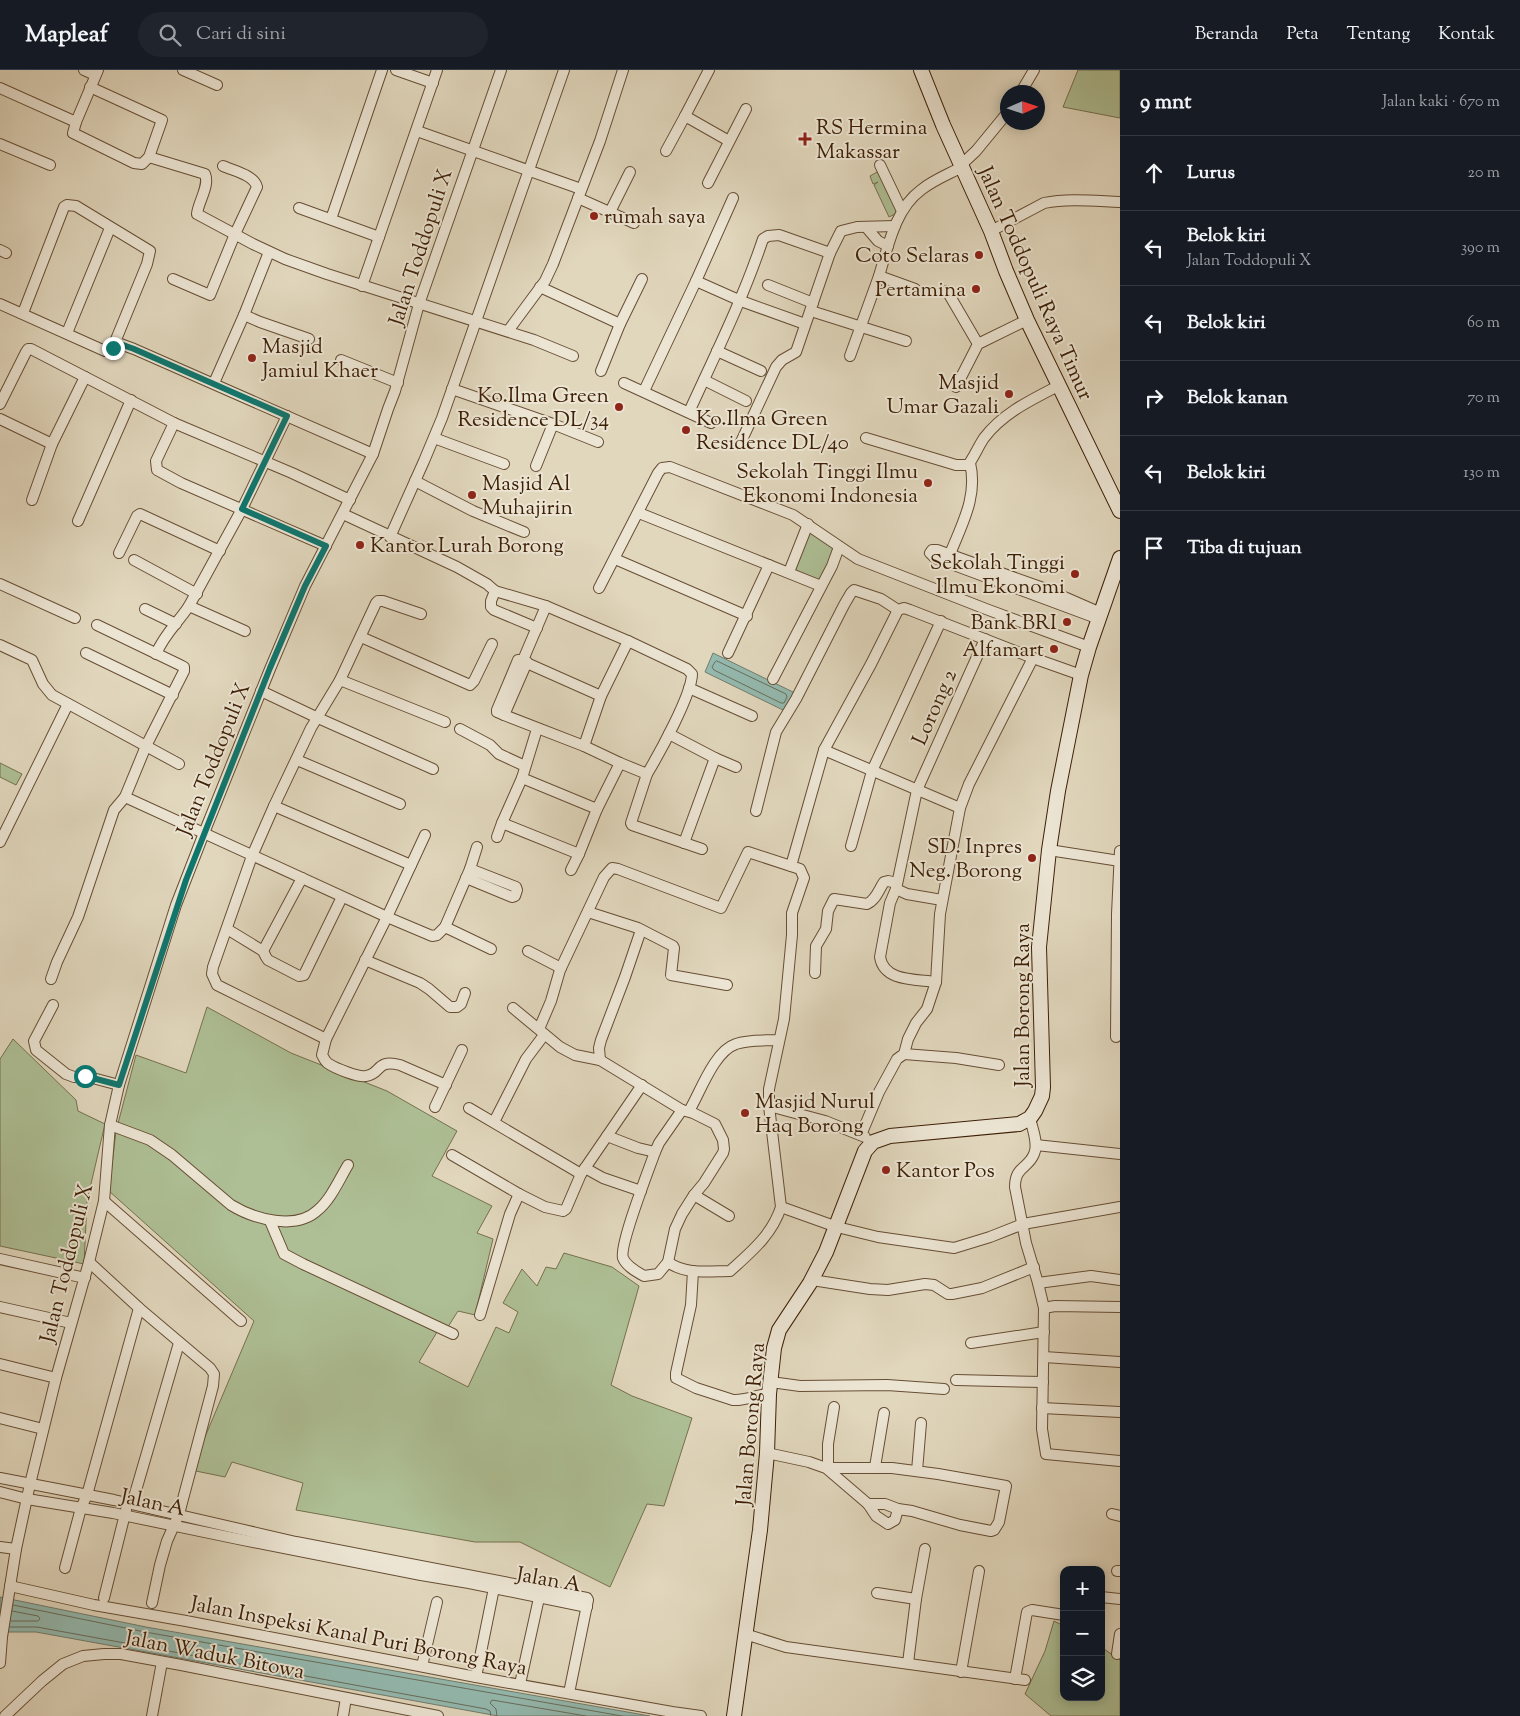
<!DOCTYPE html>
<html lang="id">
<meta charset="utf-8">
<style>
body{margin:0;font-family:"Sorts Mill Goudy",serif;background:#20242c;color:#f1f3f6}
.controls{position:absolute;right:15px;bottom:15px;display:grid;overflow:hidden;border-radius:10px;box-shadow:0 2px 12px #0003}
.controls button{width:45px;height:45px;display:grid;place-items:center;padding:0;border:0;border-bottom:1px solid #363941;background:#171b24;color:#f1f3f6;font:25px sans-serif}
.compass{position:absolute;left:1000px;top:15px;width:45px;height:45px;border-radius:50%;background:#171b24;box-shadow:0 2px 12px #0003;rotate:87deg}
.stop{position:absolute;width:15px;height:15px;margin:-11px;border:4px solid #0f766e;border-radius:50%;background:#fff}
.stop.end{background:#0f766e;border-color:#fff;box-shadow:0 1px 5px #0008}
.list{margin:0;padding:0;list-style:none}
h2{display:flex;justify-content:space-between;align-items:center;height:65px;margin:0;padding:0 20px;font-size:21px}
h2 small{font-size:16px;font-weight:400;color:#9ea1a6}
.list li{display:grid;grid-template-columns:32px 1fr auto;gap:15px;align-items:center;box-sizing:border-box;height:75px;padding:0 20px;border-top:1px solid #363941}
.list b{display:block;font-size:19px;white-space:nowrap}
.list p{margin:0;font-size:16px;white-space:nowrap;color:#9ea1a6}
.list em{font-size:16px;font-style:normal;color:#9ea1a6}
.icon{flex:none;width:28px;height:28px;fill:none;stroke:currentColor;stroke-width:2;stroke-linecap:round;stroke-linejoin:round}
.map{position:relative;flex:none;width:1120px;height:1646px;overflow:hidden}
header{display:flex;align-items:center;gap:30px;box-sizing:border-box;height:70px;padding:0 25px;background:#171b24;border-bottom:1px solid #363941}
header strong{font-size:24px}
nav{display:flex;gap:28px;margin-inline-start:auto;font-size:18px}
.search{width:350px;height:45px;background:#20242c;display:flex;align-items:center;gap:12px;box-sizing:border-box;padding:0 18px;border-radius:28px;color:#9ea1a6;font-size:19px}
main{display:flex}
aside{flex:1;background:#171b24}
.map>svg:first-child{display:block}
.green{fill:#aebf95;stroke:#76704e}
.water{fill:#94bab0;stroke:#727c6c}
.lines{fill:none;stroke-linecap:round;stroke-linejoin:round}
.shore{stroke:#696d5b;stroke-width:1}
.street-casing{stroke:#674e34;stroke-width:12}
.secondary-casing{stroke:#3e2006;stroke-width:16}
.street{stroke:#ece5d4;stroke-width:10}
.secondary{stroke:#ece5d4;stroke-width:14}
.route{stroke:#0f766e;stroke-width:6}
.poi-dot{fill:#8f2418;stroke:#ece5d4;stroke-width:2}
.labels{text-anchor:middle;stroke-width:4;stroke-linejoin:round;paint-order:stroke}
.poi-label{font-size:21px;fill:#3e2006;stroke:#ece5d4;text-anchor:end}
.street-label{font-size:21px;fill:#3e2006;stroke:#ece5d4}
</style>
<header>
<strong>Mapleaf</strong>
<div class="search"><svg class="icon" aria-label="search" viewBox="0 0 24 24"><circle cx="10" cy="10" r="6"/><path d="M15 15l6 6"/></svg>Cari di sini</div>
<nav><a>Beranda</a><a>Peta</a><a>Tentang</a><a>Kontak</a></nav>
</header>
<main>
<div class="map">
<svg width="1120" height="1646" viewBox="0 0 1120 1646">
<rect width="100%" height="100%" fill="#e1d7bd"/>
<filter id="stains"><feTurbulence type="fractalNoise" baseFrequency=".004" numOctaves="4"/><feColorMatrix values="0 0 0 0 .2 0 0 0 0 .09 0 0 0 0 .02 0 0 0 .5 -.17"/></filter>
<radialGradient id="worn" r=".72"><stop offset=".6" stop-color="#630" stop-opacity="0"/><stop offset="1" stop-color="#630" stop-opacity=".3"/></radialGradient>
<g class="green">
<path d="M1078,0h42v48l-57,-11z"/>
<path d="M879,101l9,17 -2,2 3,6 2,-1 8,17 -10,5 -15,-32 4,-3 -5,2 -3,-8z"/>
<path d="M808,454l31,23 -18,39 -32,-15z"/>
<path d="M0,693l22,11 -6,11 -16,-8z"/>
<path d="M207,937l84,46 96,38 70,40 -25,45 60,30 -15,27 16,6 -18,76 -17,-4 -12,19 -9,2 -18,30 49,25 28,-60 13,6 9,-21 -15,-9 19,-34 15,17 9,-19 10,2 8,-16 48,14 27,19 -28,99 21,11 60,22 -28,88 -17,-2 -37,83 -90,-45h-45l-179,-32 7,-27 -71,-21 -7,15 -34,-7 63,-149 -145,-130 7,-60 20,-76 50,18z"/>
<path d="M13,969l63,61 2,11 27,13 -18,77 -3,63 -84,-18v-187z"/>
<path d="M1054,1551l10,5v71h37v-50l19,13v56h-69l-26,-22 20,-43z"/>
</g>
<g class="water">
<path d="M713,583l82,40 -10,18 -80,-39z"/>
<path d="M0,1527l146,30 504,89h-152l-462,-84h-36z"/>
</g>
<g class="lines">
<g class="shore">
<path d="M717,591l69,33 1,3 -3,6h-3l-67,-33 -2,-3 3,-5z"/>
<path d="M13,1535l132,27 477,84"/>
<path d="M11,1551h27l2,-2 -2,-3 -26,-5"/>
<path d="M10,1557h27l449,82 4,2 1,5"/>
<path d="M497,1646l-1,-7 -6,-6 2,-3 94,16"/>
</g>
<g class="street-casing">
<g id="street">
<path d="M84,0l11,5"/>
<path d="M183,0l34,15"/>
<path d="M396,0l37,13"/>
<path d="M0,18l76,34 22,-52"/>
<path d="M1021,22l13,-22"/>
<path d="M685,46l24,-46"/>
<path d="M76,52l-3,11 61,30 8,1 7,-7 13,-37 -72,-33"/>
<path d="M417,61l164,58"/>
<path d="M0,74l50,21"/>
<path d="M666,81l19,-35 44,25"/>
<path d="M149,87l56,17c5,12 -7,28 -8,40l56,30 32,15 42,15 207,66 39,16"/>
<path d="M880,95l22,46"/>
<path d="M961,95l15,-14 32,-39"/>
<path d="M708,113l38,-74"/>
<path d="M578,128l56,25"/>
<path d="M299,138l80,29"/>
<path d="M610,142l20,-40"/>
<path d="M331,149l51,-149"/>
<path d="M866,157l12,14 10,5"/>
<path d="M991,161l53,-28c24,-5 51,-2 76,-1"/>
<path d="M0,180l6,3"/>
<path d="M173,209l37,16 25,-61 22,-47c-3,-12 -23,-16 -34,-21"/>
<path d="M696,211l45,20 64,23"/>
<path d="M768,215l45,18"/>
<path d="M362,216l75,-216"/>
<path d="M540,217l80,37"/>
<path d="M915,219l-36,-13c9,-29 16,-67 42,-86 12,-10 28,-16 41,-23"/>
<path d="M947,221l31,53"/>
<path d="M0,234l105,47h4l4,-3 2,-6 19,7 239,105"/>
<path d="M811,241l95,30"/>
<path d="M23,243l41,-106 3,-2 9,1 74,45 -3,13 -32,78"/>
<path d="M244,245l16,7 49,17"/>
<path d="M508,261l37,-50 8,-17 47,-123 23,-71"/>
<path d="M67,263l43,-105"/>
<path d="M717,281l44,20"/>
<path d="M850,286l29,-80"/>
<path d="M341,290l57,23"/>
<path d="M601,301l19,-47 22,-45"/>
<path d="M704,310l42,21"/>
<path d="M214,313l30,-68 25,-63"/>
<path d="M624,313l87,40"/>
<path d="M956,317l22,-43 49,-24"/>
<path d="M452,319l101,35 45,18"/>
<path d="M644,321l52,-110 37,-83"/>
<path d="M0,334l26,-52 2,-3h3l143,74 118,50 58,27"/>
<path d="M689,342c26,-57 54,-113 74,-173l5,-3 11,-1 51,18"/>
<path d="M0,349l52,25 33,-67"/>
<path d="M174,353l-18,38 1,9 24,13 145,63"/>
<path d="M434,368l70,26"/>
<path d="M866,368l90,27h12c6,-8 10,-18 16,-27 19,-25 47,-38 74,-52"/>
<path d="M740,374l36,-77 6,-7 14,-8 34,-99 11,-22 16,-4 38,-1"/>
<path d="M536,396l17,-42"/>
<path d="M415,411l58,30 51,21"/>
<path d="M32,430l20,-56"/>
<path d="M639,443l182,73"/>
<path d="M343,444l114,53 30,17 8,7 51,15 82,35 59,28 5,5c0,20 -33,80 -45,100l-27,-11 -36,-17 -80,-31 -7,-3v-2l21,-50h2l81,36"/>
<path d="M78,451l53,-121"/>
<path d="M390,467l34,-76 18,-43 122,-348"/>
<path d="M119,483l18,-37 3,-2 80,37"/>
<path d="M950,484c12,-30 28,-58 20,-91"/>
<path d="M615,489l132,57"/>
<path d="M134,490l63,34"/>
<path d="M789,502l19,-48"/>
<path d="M0,514l75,34"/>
<path d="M599,518l59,-115 4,-5 8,-1 123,48 65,44 128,50 103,38"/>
<path d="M495,521l-4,10v6l3,3 43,18"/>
<path d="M189,536l53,-97 45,-93"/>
<path d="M145,539l31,15"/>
<path d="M1099,549l-164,-61 -5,-5 2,-3h5l109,39 55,24"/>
<path d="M97,555l83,40 4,2v4l-38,75 -21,51 262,120 45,19 5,-1 8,-8 25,-58 7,-22"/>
<path d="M361,567l109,48 4,-4 18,-37"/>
<path d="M0,575l32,15 11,24 9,11 127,69"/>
<path d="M86,583l87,42"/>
<path d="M728,583l41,-88"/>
<path d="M156,584c9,-21 21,-30 33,-48l56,25"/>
<path d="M523,590l23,-54"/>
<path d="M773,609l59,-113 7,-19"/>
<path d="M340,610l105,42"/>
<path d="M689,618l63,28"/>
<path d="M261,621l57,27 115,51"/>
<path d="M504,645l23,-53"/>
<path d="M460,659l30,16 9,9 26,12"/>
<path d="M537,659l-15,49 -20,45 77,31 18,-45 23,-46"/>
<path d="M669,664l46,24 -31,85"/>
<path d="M584,676l17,-50 27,-55"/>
<path d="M824,680l136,58"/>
<path d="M715,688l21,9"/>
<path d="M297,690l103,44"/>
<path d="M647,704l-16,49 1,2 70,24"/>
<path d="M522,708l75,31"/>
<path d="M274,736l137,59"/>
<path d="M756,741l20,-79 20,-33 48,-94 7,-12 3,-3 27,9 17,11 6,-2 6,2 123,48 48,17"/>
<path d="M425,765l-38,82 -61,122 -4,16c2,3 3,7 7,9 6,4 30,14 37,12 16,-2 9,-17 34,-11l46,20"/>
<path d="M497,767l5,-14"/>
<path d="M0,772l68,-138"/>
<path d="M851,776l21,-75 69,-150"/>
<path d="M1049,780l71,11"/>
<path d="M791,796l33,-116 47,-86 27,-54"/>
<path d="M571,800l8,-16"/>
<path d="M466,808l46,19 3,-1 2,-6 -1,-3 -46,-18"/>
<path d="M896,819l11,5 35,6"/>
<path d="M588,842l50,16 35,18 1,2 -3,27 56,10"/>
<path d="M445,857l46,22"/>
<path d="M227,859l36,22 39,-73"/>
<path d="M263,881l3,6 2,3 31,16 5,-1 38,-78"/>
<path d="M528,881l33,17"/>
<path d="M365,890l55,23 9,6 21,18h7l4,-3 4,-11"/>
<path d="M815,903l1,-27 10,-17 2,-18 6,-12 33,5c9,-4 12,-15 17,-22l4,-1 9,2"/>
<path d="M51,909l6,-17 21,-45 36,-107 11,-13"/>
<path d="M936,912c-20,-3 -52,0 -56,-25l10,-54 6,-14 21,-99 68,-151"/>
<path d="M53,935l-19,36 2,9 30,24 8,3 11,-1 34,9"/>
<path d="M513,938l47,39 15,8 25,5 82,50 11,3 22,11 8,16 1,9 -1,4 -19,30 -10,12 -12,19 -7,15 -7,33c17,13 42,9 62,9 21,-19 42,-36 51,-64l-12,-101v-17l15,-70 8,-84v-22l12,-35 -4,-9 -52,-17 -27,56 -103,-39 -6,-1 -8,9 -44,93 -9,31 -12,28"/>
<path d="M1116,967l1,-123 3,-63"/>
<path d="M326,969l-109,-54 -5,-11 1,-7 39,-111 22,-50 37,-78 29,-48 36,-77 2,-2h5l38,13"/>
<path d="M904,984l52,4 43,7"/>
<path d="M600,990l-1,-12 2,-8 24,-63 16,-47"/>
<path d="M769,1036l56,15 40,16"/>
<path d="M435,1037l27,-57"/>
<path d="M469,1038l112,66"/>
<path d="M689,1041c11,-18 25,-60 47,-67 13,-5 29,-3 43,-4"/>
<path d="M1030,1048c2,10 9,26 4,36 -6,15 -19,12 -19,33l11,56 12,40 6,25 -2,121 4,25 74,7"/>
<path d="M494,1052l32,-63 18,-24"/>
<path d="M110,1055l40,15 22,15 59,50c23,14 65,26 87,5 13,-11 21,-30 30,-45"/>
<path d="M861,1065l18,-43 18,-33 7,-5 4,-15 8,-16 11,-14 9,-27 4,-68 20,-106 9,-24 64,-126"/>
<path d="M607,1066l31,12 17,4"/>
<path d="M1036,1075l84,9"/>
<path d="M452,1085l67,39 26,13 18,4 3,-2 15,-35 61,-89"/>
<path d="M585,1098l18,10 38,13"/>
<path d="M694,1125l35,21"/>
<path d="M104,1131l137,120"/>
<path d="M781,1137l56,20 41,10 76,11 36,-11 33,-13 97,-17"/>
<path d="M270,1151l14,33 19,10 150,70"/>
<path d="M0,1189l85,19"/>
<path d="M89,1192l50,46 71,60 4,6 -1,12 -34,128 -12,27 -7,24 -8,38"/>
<path d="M668,1192l-10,12 -14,2c-7,-4 -18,-10 -21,-18 -4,-12 26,-89 32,-106l4,-9 23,-33"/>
<path d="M693,1201l-2,34 -15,68v5l20,10 37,12c12,1 23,-5 36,-6"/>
<path d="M812,1210l58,9 18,1 37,-6 9,1 14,9h4l30,-6 52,-21"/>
<path d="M1038,1213l53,-7 29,4"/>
<path d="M0,1237l71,16"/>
<path d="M1044,1238l11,-2 65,1"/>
<path d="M480,1245l30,-101 9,-20"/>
<path d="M971,1273l73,-11"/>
<path d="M1044,1287l76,5"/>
<path d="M0,1294l56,14"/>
<path d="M956,1310l87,2"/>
<path d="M771,1312l29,4 87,-1 57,4"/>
<path d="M1042,1338l78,4"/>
<path d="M0,1348l43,11"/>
<path d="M767,1383l42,9 17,6 42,36h17l13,5 14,2 48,14 31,6 3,-1 5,-8 7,-36 -68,-12 -46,-6h-66"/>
<path d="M875,1397l9,-54"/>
<path d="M828,1398v-24l6,-37"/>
<path d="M917,1401l4,-48"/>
<path d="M0,1408l114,22 182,42 291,56 1,2 -19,93"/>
<path d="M0,1422l27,7 86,14 125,26 183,36 48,8 118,24"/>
<path d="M132,1434l47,-161"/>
<path d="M868,1434l8,12 12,8 7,-4 3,-11"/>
<path d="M1112,1444l8,2"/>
<path d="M0,1477l16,2"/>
<path d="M65,1498l16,-60 6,-13 52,-187"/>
<path d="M1117,1501h3"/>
<path d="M10,1516l84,19 92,16 290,56 196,35 29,4"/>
<path d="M877,1523l39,6"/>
<path d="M1101,1527l19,2"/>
<path d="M104,1528l22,-88"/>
<path d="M745,1564l41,13 239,33"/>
<path d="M1117,1584l3,-20"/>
<path d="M0,1593l2,-26 14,-88 14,-65 26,-106 33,-116 15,-61 6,-76 9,-40 57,-180 28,-72 66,-164 35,-83 68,-132 15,-45 7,-18 24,-87 82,-234"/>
<path d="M908,1593l8,-64 9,-50"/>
<path d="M422,1596l15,-64"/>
<path d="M961,1602l18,-101"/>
<path d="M476,1607l18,-89"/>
<path d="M1015,1609l12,-67 5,-2 32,5"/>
<path d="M520,1614l19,-86"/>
<path d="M5,1646l37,-35 21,-17 20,-8 21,-2h17l60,11 257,51"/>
<path d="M152,1646l10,-54"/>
<path d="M343,1646l3,-18"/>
</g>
</g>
<g class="secondary-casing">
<g id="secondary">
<path d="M921,0l22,55 48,106 15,40 21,49 93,191"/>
<path d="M734,1646l26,-186 7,-77 2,-59 5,-46 5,-18 31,-47 16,-31 39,-101 8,-9 17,-6 129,-12 11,-6 5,-7 7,-15 1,-9 -4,-140 10,-97 9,-59 23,-116 8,-28 31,-89"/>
</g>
</g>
<use href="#street" class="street"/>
<use href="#secondary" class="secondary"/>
</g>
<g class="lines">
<path class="route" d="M85,1006l34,9 67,-205 84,-212 35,-82 21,-40 -84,-37 45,-93 -153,-67 -19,-7 -2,6"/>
</g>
<g class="poi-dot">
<path d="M802.5 61.5h5v5h5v5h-5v5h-5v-5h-5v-5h5z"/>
<circle cx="594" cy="146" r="5"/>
<circle cx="979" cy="185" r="5"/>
<circle cx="976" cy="219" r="5"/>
<circle cx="252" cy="288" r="5"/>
<circle cx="1009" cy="324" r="5"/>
<circle cx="619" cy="337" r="5"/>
<circle cx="686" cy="360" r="5"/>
<circle cx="928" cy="413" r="5"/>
<circle cx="472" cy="425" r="5"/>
<circle cx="360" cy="475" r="5"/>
<circle cx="1075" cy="504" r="5"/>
<circle cx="1067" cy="552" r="5"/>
<circle cx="1054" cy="579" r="5"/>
<circle cx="1032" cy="788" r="5"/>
<circle cx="745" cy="1043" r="5"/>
<circle cx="886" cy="1100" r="5"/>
</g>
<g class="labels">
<g class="poi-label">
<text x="816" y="64" text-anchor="start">RS Hermina<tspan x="816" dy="24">Makassar</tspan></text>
<text x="604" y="153" text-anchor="start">rumah saya</text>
<text x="969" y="192">Coto Selaras</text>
<text x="966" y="226">Pertamina</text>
<text x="262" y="283" text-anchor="start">Masjid<tspan x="262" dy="24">Jamiul Khaer</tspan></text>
<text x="999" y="319">Masjid<tspan x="999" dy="24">Umar Gazali</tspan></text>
<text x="609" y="332">Ko.Ilma Green<tspan x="609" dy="24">Residence DL/34</tspan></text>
<text x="696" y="355" text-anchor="start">Ko.Ilma Green<tspan x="696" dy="24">Residence DL/40</tspan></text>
<text x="918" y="408">Sekolah Tinggi Ilmu<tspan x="918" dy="24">Ekonomi Indonesia</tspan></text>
<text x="482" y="420" text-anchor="start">Masjid Al<tspan x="482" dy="24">Muhajirin</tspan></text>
<text x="370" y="482" text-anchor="start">Kantor Lurah Borong</text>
<text x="1065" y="499">Sekolah Tinggi<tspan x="1065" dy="24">Ilmu Ekonomi</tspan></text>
<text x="1057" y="559">Bank BRI</text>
<text x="1044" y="586">Alfamart</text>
<text x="1022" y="783">SD. Inpres<tspan x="1022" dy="24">Neg. Borong</tspan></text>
<text x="755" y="1038" text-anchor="start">Masjid Nurul<tspan x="755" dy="24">Haq Borong</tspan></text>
<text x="896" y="1107" text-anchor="start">Kantor Pos</text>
</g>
<g class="street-label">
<text transform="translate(420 177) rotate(-72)" y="7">Jalan Toddopuli X</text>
<text transform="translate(1036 213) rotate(66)" y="7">Jalan Toddopuli Raya Timur</text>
<text transform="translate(934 637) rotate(-66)" y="7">Lorong 2</text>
<text transform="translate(213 689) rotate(-68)" y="7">Jalan Toddopuli X</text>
<text transform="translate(1022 935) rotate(-90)" y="7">Jalan Borong Raya</text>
<text transform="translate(66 1193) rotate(-76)" y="7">Jalan Toddopuli X</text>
<text transform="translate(750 1354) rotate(-85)" y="7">Jalan Borong Raya</text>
<text transform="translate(153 1432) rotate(12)" y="7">Jalan A</text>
<text transform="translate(549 1509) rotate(10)" y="7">Jalan A</text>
<text transform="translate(359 1565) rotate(11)" y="7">Jalan Inspeksi Kanal Puri Borong Raya</text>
<text transform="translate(215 1584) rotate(11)" y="7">Jalan Waduk Bitowa</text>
</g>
</g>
<rect width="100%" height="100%" filter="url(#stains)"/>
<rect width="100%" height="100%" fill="url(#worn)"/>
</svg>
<div class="controls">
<button>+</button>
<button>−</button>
<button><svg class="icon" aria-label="layers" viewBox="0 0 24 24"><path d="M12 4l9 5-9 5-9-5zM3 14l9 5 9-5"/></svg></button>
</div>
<svg class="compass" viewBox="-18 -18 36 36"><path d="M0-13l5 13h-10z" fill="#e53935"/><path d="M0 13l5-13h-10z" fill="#9ea1a6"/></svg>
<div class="stop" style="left:85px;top:1006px"></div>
<div class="stop end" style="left:113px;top:278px"></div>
</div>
<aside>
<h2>9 mnt<small>Jalan kaki · 670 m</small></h2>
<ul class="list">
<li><svg class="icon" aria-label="ahead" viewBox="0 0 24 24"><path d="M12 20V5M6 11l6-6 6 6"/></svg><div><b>Lurus</b></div><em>20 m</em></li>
<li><svg class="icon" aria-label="left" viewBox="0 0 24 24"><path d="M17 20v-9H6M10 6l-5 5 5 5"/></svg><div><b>Belok kiri</b><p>Jalan Toddopuli X</p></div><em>390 m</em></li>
<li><svg class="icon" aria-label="left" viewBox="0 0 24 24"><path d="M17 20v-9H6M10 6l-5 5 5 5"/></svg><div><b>Belok kiri</b></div><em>60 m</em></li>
<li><svg class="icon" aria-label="right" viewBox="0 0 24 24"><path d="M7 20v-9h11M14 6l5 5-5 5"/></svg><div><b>Belok kanan</b></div><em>70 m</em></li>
<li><svg class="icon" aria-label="left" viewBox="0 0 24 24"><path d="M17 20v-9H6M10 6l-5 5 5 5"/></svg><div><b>Belok kiri</b></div><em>130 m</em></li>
<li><svg class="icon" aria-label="arrive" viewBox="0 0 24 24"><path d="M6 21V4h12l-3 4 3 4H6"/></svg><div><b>Tiba di tujuan</b></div></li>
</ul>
</aside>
</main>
